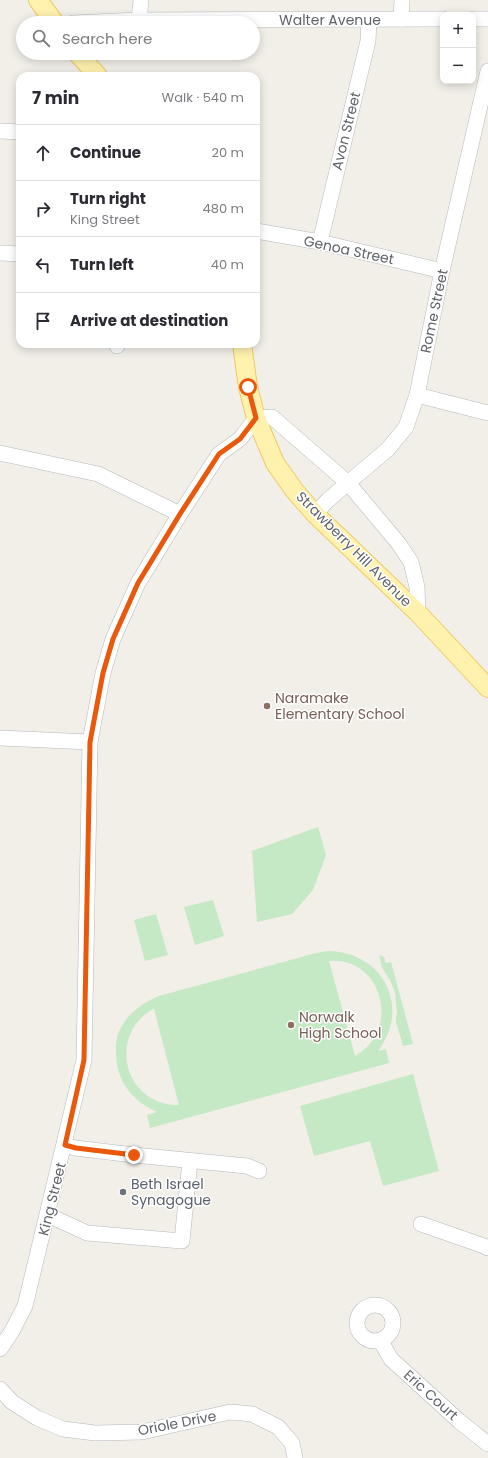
<!DOCTYPE html>
<meta charset="utf-8">
<style>
body{margin:0;font-family:Poppins,sans-serif;background:#f2f2f3;color:#2b2b33}
.controls{position:absolute;right:12px;top:12px;display:grid;overflow:hidden;border-radius:8px;box-shadow:0 2px 10px #0003}
.controls button{width:36px;height:36px;display:grid;place-items:center;padding:0;border:0;border-bottom:1px solid #e1e1e2;background:#fff;color:#2b2b33;font:20px sans-serif}
.stop{position:absolute;width:12px;height:12px;margin:-9px;border:3px solid #ea580c;border-radius:50%;background:#fff}
.stop.end{background:#ea580c;border-color:#fff;box-shadow:0 1px 4px #0008}
.list{margin:0;padding:0;list-style:none}
h2{display:flex;justify-content:space-between;align-items:center;height:52px;margin:0;padding:0 16px;font-size:17px}
h2 small{font-size:13px;font-weight:400;color:#7c7c81}
.list li{display:grid;grid-template-columns:26px 1fr auto;gap:12px;align-items:center;box-sizing:border-box;height:56px;padding:0 16px;border-top:1px solid #e1e1e2}
.list b{display:block;font-size:15px;white-space:nowrap}
.list p{margin:0;font-size:13px;white-space:nowrap;color:#7c7c81}
.list em{font-size:13px;font-style:normal;color:#7c7c81}
.icon{flex:none;width:22px;height:22px;fill:none;stroke:currentColor;stroke-width:2;stroke-linecap:round;stroke-linejoin:round}
.map{position:relative;flex:none;width:488px;height:1458px;overflow:hidden}
.search{position:absolute;background:#fff;box-shadow:0 2px 10px #0003;left:16px;top:16px;width:244px;height:44px;display:flex;align-items:center;gap:10px;box-sizing:border-box;padding:0 14px;border-radius:22px;color:#7c7c81;font-size:15px}
.panel{position:absolute;background:#fff;box-shadow:0 2px 10px #0003;left:16px;top:72px;width:244px;height:276px;border-radius:12px}
.map>svg:first-child{display:block}
.garden{fill:#c5e8c5;fill-rule:evenodd}
.lines{fill:none;stroke-linecap:round;stroke-linejoin:round}
.minor-casing{stroke:#b5b8bc;stroke-width:16}
.major-casing{stroke:#f2c960;stroke-width:20}
.minor{stroke:#fff;stroke-width:15}
.major{stroke:#fff2af;stroke-width:18}
.route{stroke:#ea580c;stroke-width:5}
.education-dot{fill:#8d6e63;stroke:#fff;stroke-width:1.5}
.worship-dot{fill:#6b7280;stroke:#fff;stroke-width:1.5}
.labels{text-anchor:middle;stroke-width:3;stroke-linejoin:round;paint-order:stroke}
.street-label{font-size:14px;fill:#5f6368;stroke:#fff}
.education-label{font-size:14px;fill:#785e54;stroke:#fff;text-anchor:start}
.worship-label{font-size:14px;fill:#5b616d;stroke:#fff;text-anchor:start}
</style>
<div class="map">
<svg width="488" height="1458" viewBox="0 0 488 1458">
<rect width="100%" height="100%" fill="#f1efe8"/>
<g class="garden">
<path d="M318,827l8,28 -13,35 -21,24 -35,8 -5,-71z"/>
<path d="M213,900l11,36 -29,9 -11,-38z"/>
<path d="M156,914l12,41 -23,6 -11,-41z"/>
<path d="M327,951c55,0 85,55 51,100l8,-2 3,14 -239,65 -3,-13 10,-3c-25,-11 -41,-32 -41,-59 0,-5 0,-11 1,-16 6,-20 24,-34 42,-41l157,-43zM329,961c53,-5 73,69 26,95zM153,1009h1l25,96c-54,1 -73,-69 -26,-96z"/>
<path d="M379,955l5,2 2,6 5,-1 22,82 -10,2 -7,-24 1,-10 -2,-20 -5,-12 -8,-12z"/>
<path d="M413,1074l26,97 -56,15 -13,-45 -56,15 -14,-50z"/>
</g>
<g class="lines">
<g class="minor-casing">
<g id="minor">
<path d="M401,19l1,-19"/>
<path d="M473,19h15"/>
<path d="M139,20l2,-20"/>
<path d="M73,23l66,-3 304,-1"/>
<path d="M0,131l20,1"/>
<path d="M256,231l64,11 122,29"/>
<path d="M320,242l48,-201 1,-21"/>
<path d="M0,253l20,1"/>
<path d="M117,346l1,-2"/>
<path d="M417,395l71,18"/>
<path d="M0,453l98,21 82,40"/>
<path d="M315,514l13,-14 60,-51 18,-22 11,-32 25,-124 46,-200"/>
<path d="M0,738l90,4"/>
<path d="M65,1145l10,3 59,7 113,11 12,5"/>
<path d="M48,1215l39,18 95,8 8,-80"/>
<path d="M421,1224l63,22 4,2"/>
<circle cx="375" cy="1323" r="18"/>
<path d="M380,1340l11,19 68,62 29,23"/>
<path d="M0,1349l12,-18 13,-25 59,-246 6,-318 13,-69 10,-34 25,-56 42,-69 39,-60 21,-15 16,-21 16,-1 76,66 51,61 12,18 6,25 1,26"/>
<path d="M0,1389l12,13 25,16 26,11 32,4 47,-1 88,-20 22,2 26,13 14,16 3,15"/>
</g>
</g>
<g class="major-casing">
<g id="major">
<path d="M38,0l17,23"/>
<path d="M77,53l21,23"/>
<path d="M242,344l6,43 8,31 19,45 19,27 21,24 103,99 70,75"/>
</g>
</g>
<use href="#minor" class="minor"/>
<use href="#major" class="major"/>
</g>
<g class="lines">
<path class="route" d="M134,1155l-58,-7 -11,-3 19,-85 6,-318 13,-69 10,-34 25,-56 42,-69 39,-60 21,-15 16,-21 -8,-31"/>
</g>
<g class="education-dot">
<circle cx="267" cy="706" r="4"/>
<circle cx="291" cy="1025" r="4"/>
</g>
<circle class="worship-dot" cx="123" cy="1192" r="4"/>
<g class="labels">
<g class="street-label">
<text x="330" y="25">Walter Avenue</text>
<text transform="translate(346 131) rotate(-76)" y="5">Avon Street</text>
<text transform="translate(349 250) rotate(12)" y="5">Genoa Street</text>
<text transform="translate(434 311) rotate(-78)" y="5">Rome Street</text>
<text transform="translate(354 549) rotate(45)" y="5">Strawberry Hill Avenue</text>
<text transform="translate(52 1199) rotate(-76)" y="5">King Street</text>
<text transform="translate(431 1395) rotate(42)" y="5">Eric Court</text>
<text transform="translate(177 1423) rotate(-11)" y="5">Oriole Drive</text>
</g>
<g class="education-label">
<text x="275" y="703">Naramake<tspan x="275" dy="16">Elementary School</tspan></text>
<text x="299" y="1022">Norwalk<tspan x="299" dy="16">High School</tspan></text>
</g>
<g class="worship-label">
<text x="131" y="1189">Beth Israel<tspan x="131" dy="16">Synagogue</tspan></text>
</g>
</g>
</svg>
<div class="controls">
<button>+</button>
<button>−</button>
</div>
<div class="stop" style="left:248px;top:387px"></div>
<div class="stop end" style="left:134px;top:1155px"></div>
<div class="search"><svg class="icon" aria-label="search" viewBox="0 0 24 24"><circle cx="10" cy="10" r="6"/><path d="M15 15l6 6"/></svg>Search here</div>
<section class="panel">
<h2>7 min<small>Walk · 540 m</small></h2>
<ul class="list">
<li><svg class="icon" aria-label="ahead" viewBox="0 0 24 24"><path d="M12 20V5M6 11l6-6 6 6"/></svg><div><b>Continue</b></div><em>20 m</em></li>
<li><svg class="icon" aria-label="right" viewBox="0 0 24 24"><path d="M7 20v-9h11M14 6l5 5-5 5"/></svg><div><b>Turn right</b><p>King Street</p></div><em>480 m</em></li>
<li><svg class="icon" aria-label="left" viewBox="0 0 24 24"><path d="M17 20v-9H6M10 6l-5 5 5 5"/></svg><div><b>Turn left</b></div><em>40 m</em></li>
<li><svg class="icon" aria-label="arrive" viewBox="0 0 24 24"><path d="M6 21V4h12l-3 4 3 4H6"/></svg><div><b>Arrive at destination</b></div></li>
</ul>
</section>
</div>
